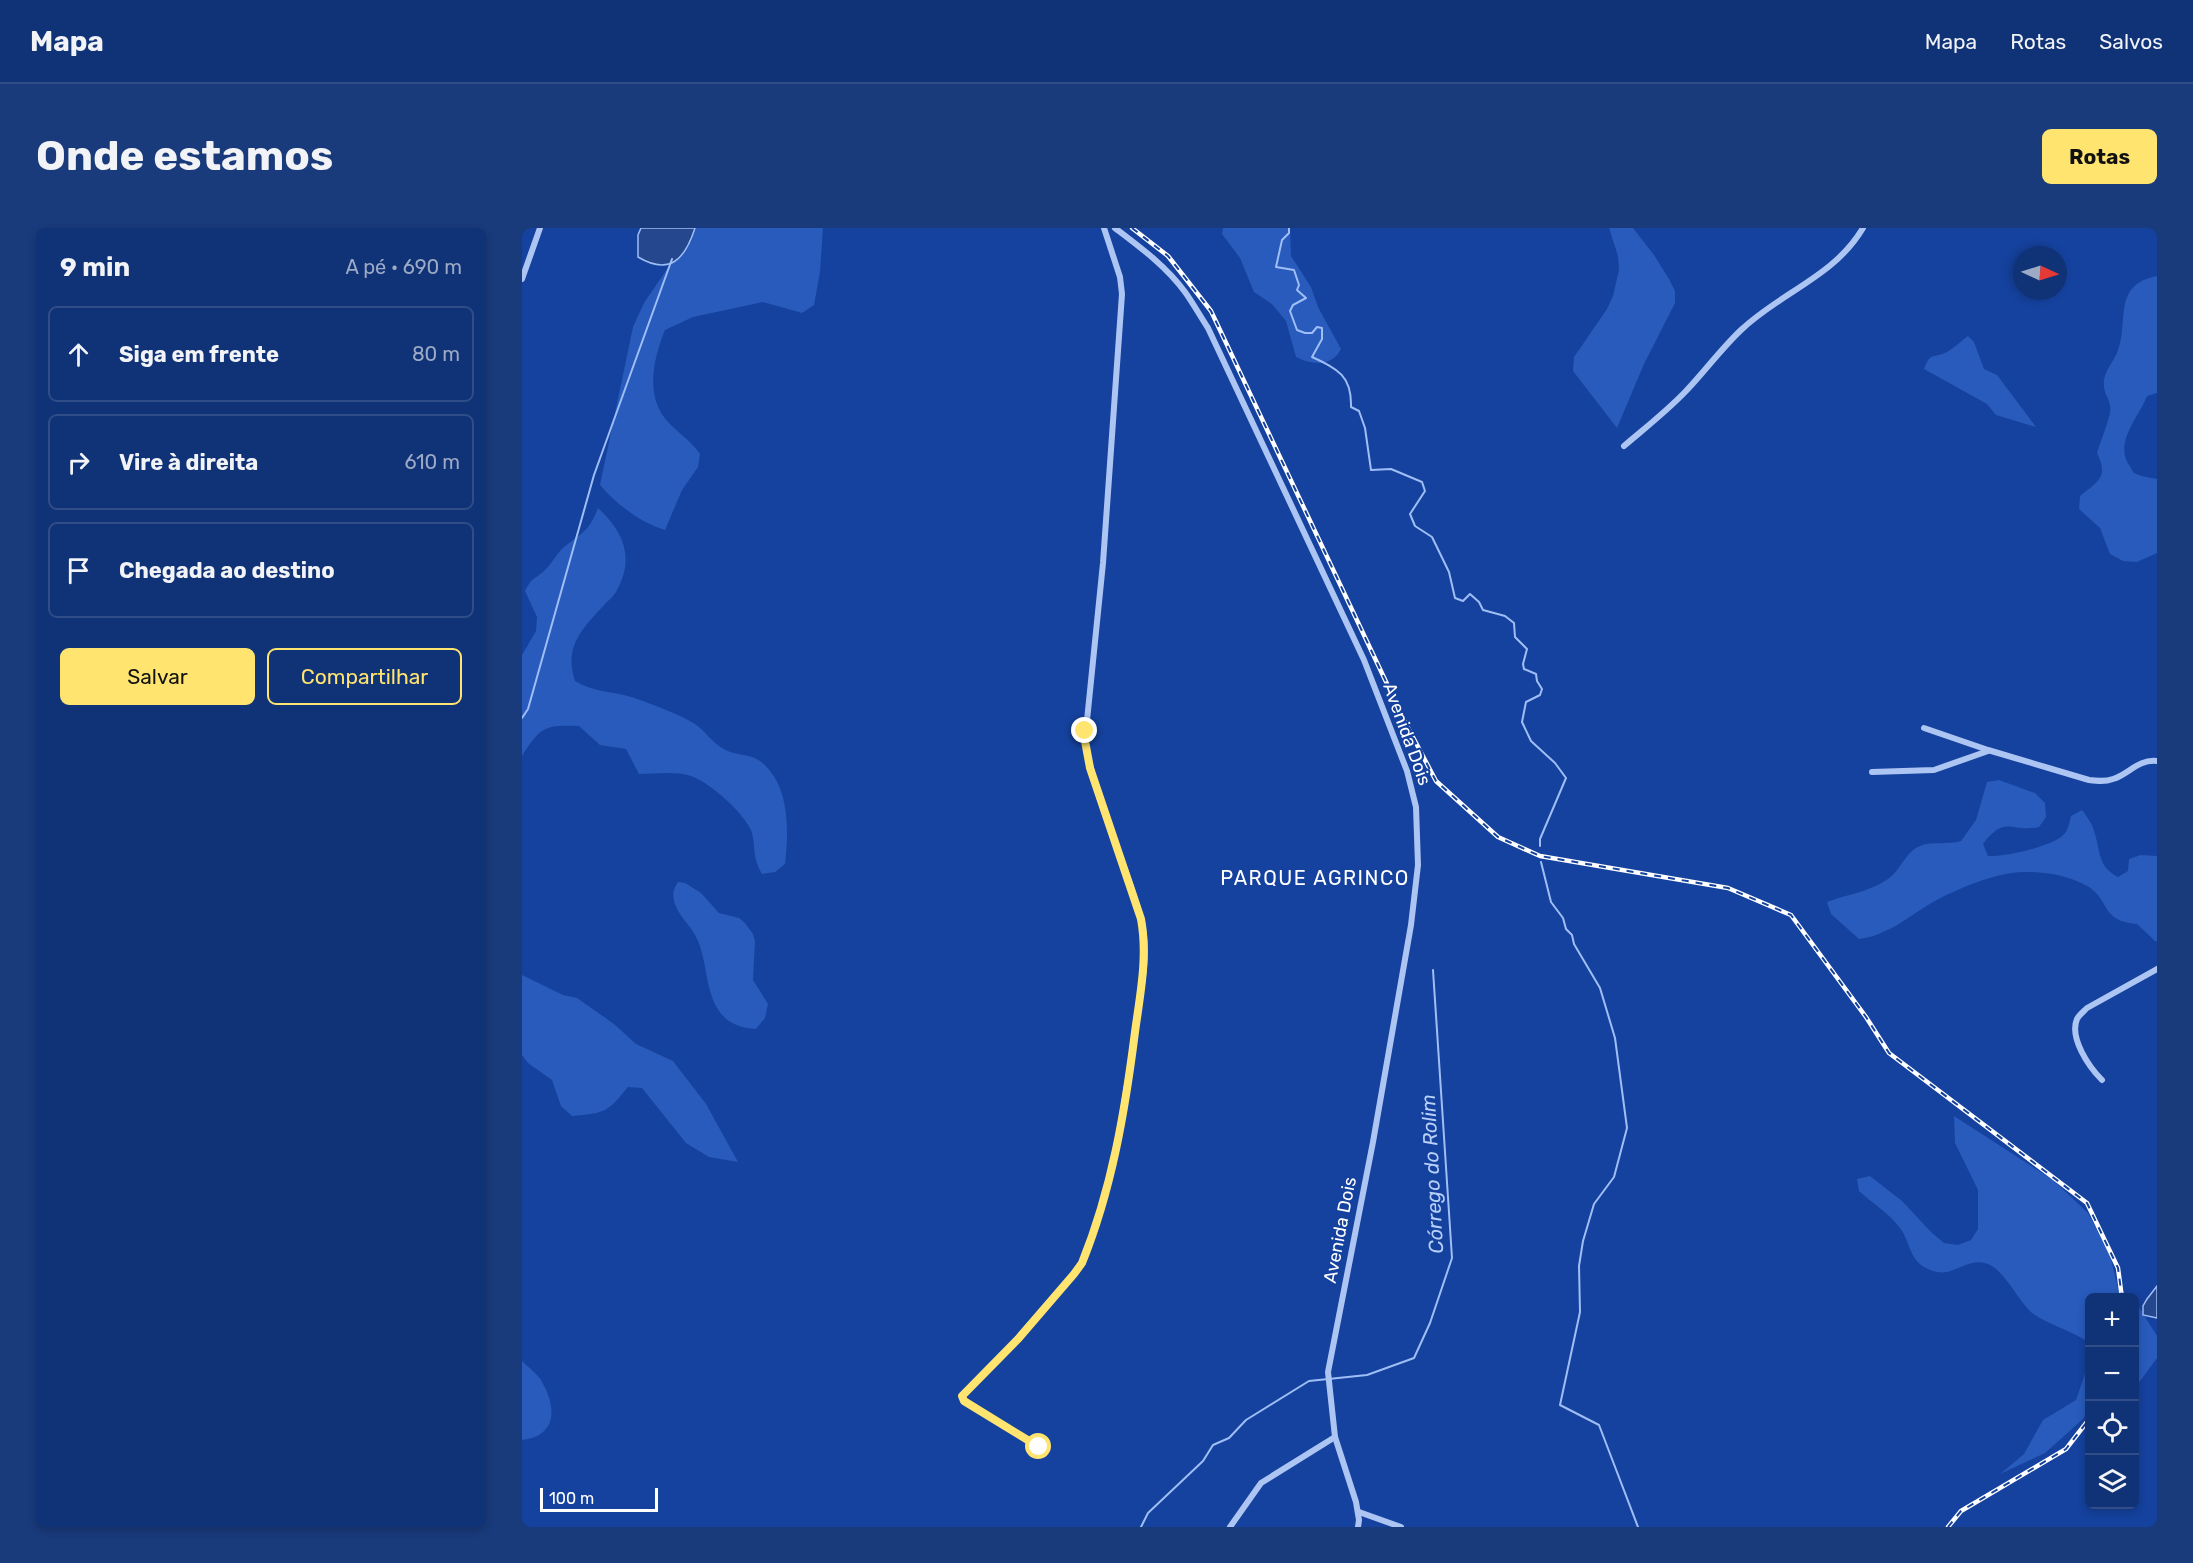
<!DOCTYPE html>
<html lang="pt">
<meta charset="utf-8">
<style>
body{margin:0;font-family:Rubik,sans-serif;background:#193a7b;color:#f1f3f6}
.controls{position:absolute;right:18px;bottom:18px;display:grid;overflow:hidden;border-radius:9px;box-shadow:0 3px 9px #0003}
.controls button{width:54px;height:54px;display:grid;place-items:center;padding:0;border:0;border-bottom:2px solid #304d88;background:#103276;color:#f1f3f6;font:30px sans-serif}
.compass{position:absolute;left:1491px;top:18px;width:54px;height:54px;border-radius:50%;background:#103276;box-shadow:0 3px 9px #0003;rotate:94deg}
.scale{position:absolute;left:18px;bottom:15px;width:118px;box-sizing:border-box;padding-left:6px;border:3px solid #fff;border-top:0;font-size:16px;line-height:21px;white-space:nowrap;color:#fff;-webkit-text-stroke:4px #15429e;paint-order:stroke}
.stop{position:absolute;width:18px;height:18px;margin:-14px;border:4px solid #ffe46f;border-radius:50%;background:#fff}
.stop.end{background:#ffe46f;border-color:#fff;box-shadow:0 2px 6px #0008}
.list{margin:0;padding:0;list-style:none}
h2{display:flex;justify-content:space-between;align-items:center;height:78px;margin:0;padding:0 24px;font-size:26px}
h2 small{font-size:20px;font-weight:400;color:#9caac5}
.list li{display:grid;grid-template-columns:39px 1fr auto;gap:18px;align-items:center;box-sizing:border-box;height:96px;margin:0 12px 12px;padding:0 12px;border:2px solid #304d88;border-radius:9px}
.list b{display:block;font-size:22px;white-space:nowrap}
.list em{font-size:20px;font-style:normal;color:#9caac5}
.actions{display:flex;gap:12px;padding:18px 24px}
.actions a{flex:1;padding:14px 0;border:2px solid #ffe46f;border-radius:9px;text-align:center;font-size:21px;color:#ffe46f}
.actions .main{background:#ffe46f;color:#111}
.icon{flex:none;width:33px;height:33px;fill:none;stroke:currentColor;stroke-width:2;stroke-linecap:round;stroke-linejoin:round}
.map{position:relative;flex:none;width:1635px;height:1299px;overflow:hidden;border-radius:9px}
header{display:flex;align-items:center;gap:36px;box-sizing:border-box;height:84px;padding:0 30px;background:#103276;border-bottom:2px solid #304d88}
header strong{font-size:28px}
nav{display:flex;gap:33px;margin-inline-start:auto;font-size:21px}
.intro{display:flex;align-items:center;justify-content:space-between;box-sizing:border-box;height:144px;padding:0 36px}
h1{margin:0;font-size:42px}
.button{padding:15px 27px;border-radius:9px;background:#ffe46f;color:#111;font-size:21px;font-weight:700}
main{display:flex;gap:36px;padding:0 36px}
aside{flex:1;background:#103276;border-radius:9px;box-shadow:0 3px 9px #0003}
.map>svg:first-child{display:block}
.green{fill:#285bbc}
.water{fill:#25478d;stroke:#9fbef6;stroke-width:1.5}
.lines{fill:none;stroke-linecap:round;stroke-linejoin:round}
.stream{stroke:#9fbef6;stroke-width:2}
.street{stroke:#adc5f3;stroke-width:6}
.rail-casing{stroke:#fff;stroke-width:4.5}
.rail{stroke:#15429e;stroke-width:2;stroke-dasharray:7;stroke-linecap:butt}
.route{stroke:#ffe46f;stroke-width:8}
.labels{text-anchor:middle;stroke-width:4.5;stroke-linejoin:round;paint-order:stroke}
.street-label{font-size:18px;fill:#fff;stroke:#15429e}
.neighbourhood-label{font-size:20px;letter-spacing:1.5px;fill:#fff;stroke:#15429e}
.water-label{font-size:20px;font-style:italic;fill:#b9d0fa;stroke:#15429e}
</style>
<header>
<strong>Mapa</strong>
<nav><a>Mapa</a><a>Rotas</a><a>Salvos</a></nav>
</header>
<div class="intro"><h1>Onde estamos</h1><a class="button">Rotas</a></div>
<main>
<aside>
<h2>9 min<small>A pé · 690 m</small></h2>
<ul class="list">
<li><svg class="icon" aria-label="ahead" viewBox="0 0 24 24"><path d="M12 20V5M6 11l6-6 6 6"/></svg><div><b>Siga em frente</b></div><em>80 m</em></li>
<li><svg class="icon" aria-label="right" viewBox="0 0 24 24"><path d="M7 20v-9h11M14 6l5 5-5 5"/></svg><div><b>Vire à direita</b></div><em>610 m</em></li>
<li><svg class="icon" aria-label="arrive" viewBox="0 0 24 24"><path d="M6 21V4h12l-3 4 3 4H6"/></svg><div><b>Chegada ao destino</b></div></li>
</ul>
<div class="actions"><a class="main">Salvar</a><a>Compartilhar</a></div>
</aside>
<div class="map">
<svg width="1635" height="1299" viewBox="0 0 1635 1299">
<rect width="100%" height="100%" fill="#15429e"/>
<g class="green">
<path d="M173,0h128l-3,44 -6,33 -12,8 -39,-11 -70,15 -28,13c-12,29 -21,69 5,94 11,11 21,17 30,30l-2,13 -16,23 -17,40c-24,-7 -49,-26 -65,-45l33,-158 11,-24z"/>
<path d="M701,0h67l1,28 20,31 7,20 23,42c-9,18 -29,16 -45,8l-10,-36 -14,-17 -18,-12 -14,-34 -18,-24z"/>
<path d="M1087,0h24l21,27 15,24 6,12v12l-31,61 -27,64 -44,-57 1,-14 33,-48 6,-13 6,-26 -1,-14z"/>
<path d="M1635,48v117l-10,3c-8,21 -33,46 -18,69 1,1 4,7 5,8 6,3 16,5 23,6v74l-20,9 -14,-1 -13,-7 -10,-26 -21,-19 1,-13c18,-15 29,-18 17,-43 4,-13 10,-27 13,-40 2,-12 -5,-16 -6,-26 -2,-13 8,-23 13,-34 13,-31 -6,-68 40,-77z"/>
<path d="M1446,108l6,6 10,27 13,6 39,52 -40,-12 -9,-11 -63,-35c7,-18 9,-10 23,-17 7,-4 14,-11 21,-16z"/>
<path d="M76,280c25,23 37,49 19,82 -2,5 -8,10 -12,14 -21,23 -42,42 -30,77 17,11 37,10 56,16 13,4 53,19 64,27 10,7 17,18 27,24 11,8 27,5 38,13 30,23 29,69 25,103l-10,8 -13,2c-10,-18 -6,-24 -10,-41 -6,-19 -43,-51 -61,-57 -16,-5 -36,-2 -52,-2l-13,-25 -26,-4 -21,-19c-34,-1 -38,0 -57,30v-101l14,-24 1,-14 -12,-26c8,-15 8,-10 19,-20 7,-6 11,-15 18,-22 19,-17 26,-15 36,-41z"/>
<path d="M1477,552l36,13 10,10 1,14 -7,10c-29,6 -33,-13 -56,17l5,12c17,1 60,-9 73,-19 7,-5 8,-13 10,-21l11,-6c5,7 10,13 12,21 7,21 3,35 24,46l10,-6 1,-12 12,-4 16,1v85h-2l-18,-17c-36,-3 -27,-23 -48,-37 -19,-11 -41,-15 -62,-15 -29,-1 -74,18 -99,33 -22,14 -43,31 -69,34l-28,-25 -4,-12c21,-8 42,-10 61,-23 13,-9 17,-27 32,-33 10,-5 28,-1 41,-5l15,-21 11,-38z"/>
<path d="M156,654l7,1 16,10 18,20 20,5 6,5 8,11 2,7 -2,39 15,24 -3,14 -9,11c-15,-1 -28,-5 -37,-18 -15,-22 -11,-53 -24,-76 -6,-11 -16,-19 -20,-31 -3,-9 -2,-15 3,-22z"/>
<path d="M0,747l41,20 14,3 37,26 22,20 37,17 33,43 32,58 -29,-5 -23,-14 -44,-55 -14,-1c-21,26 -23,26 -56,29l-11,-10 -9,-26 -24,-17 -6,-8z"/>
<path d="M1432,888l99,64 35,33 22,41 10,43 -30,1 -1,45c-17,-13 -39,-17 -57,-30 -14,-12 -29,-46 -47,-50 -23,-5 -34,20 -61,4 -15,-9 -14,-26 -24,-39 -10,-14 -28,-25 -41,-37l-2,-12 13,-3 32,25 30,32 12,10 14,2 13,-5 7,-11v-39l-23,-47z"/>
<path d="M1613,1073l22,35v22l-22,30z"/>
<path d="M0,1133c6,6 16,13 20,21 15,26 15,54 -20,58z"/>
<path d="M1567,1134v47l-6,10 -38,34 -45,21 24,-20 19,-34 33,-20z"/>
</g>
<g class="water">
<path d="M119,0h54c-10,31 -25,48 -57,29v-22z"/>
<path d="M1635,1058v32l-14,-3v-9l4,-7z"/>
</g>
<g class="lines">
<g class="stream">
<path d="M767,0v5l-7,7 -6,27 18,3 5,15 -2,5 9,8 -13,7 -3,6 7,19 8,3h7l5,-6 5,1v11l-10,18c26,12 40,19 39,50l8,4 6,17 6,42 20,-1 31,13 3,9 -15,23 5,12 17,11 17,35 6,26 8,3 7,-7 9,8 4,8 22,6 9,7 1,14 12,12 -4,15 1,5 12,5 1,7 5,8 -2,6 -14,7 -4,20 9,19 24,22 11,15 -26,61v7"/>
<path d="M0,490l6,-9 66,-234 78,-216"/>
<path d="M1019,634l10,40 12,16 3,11 6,6 2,9 26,44 15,50 12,90 -13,49 -20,27 -11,37 -4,25 1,46 -20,93 39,20 39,102"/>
<path d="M619,1299l7,-14 55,-52 10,-16 16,-7 17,-18 63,-39 58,-6 47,-17 16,-35 22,-65 -19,-288"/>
</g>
<g class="street">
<path d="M593,0c25,19 51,38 70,64 8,11 15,24 23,36l156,332 43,111 9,36 2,58 -7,60 -38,217 -45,230 7,65 21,65 3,18 -1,7"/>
<path d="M0,51l18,-51"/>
<path d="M1102,218c21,-18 43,-35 62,-55 19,-20 35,-42 55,-61 40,-38 93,-53 122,-102"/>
<path d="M1402,500l64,22 101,30c8,1 16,2 24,-1 16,-5 25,-20 44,-18"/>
<path d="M1350,544l62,-2 54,-19"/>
<path d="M1580,852c-13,-13 -33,-42 -25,-61 2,-4 6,-7 10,-11l70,-39"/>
<path d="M517,1219l-75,-46 -2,-5 49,-50 63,-72 8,-11c31,-77 43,-158 54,-240 5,-34 14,-71 5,-104 -16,-60 -46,-117 -56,-179l18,-177 19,-269 -2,-17 -16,-49"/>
<path d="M837,1284l42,15"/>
<path d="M708,1299l31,-44 74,-46"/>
</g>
<g class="rail-casing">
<g id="rail">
<path d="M610,0l36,28 43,55 194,411 31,59 62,56 42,19 188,32 63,27 75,102 23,36 198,150 31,65 4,30"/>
<path d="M1426,1299l13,-16 105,-62 24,-31"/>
</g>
</g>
<use href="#rail" class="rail"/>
</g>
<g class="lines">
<path class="route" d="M517,1219l-75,-46 -2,-5 57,-58 55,-64 8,-11c30,-74 43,-152 53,-231 5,-37 13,-75 6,-113l-51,-151 -5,-27v-10"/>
</g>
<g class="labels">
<g class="street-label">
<text transform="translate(885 506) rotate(70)" y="6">Avenida Dois</text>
<text transform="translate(818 1002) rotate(-79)" y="6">Avenida Dois</text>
</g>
<g class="neighbourhood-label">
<text x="793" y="657">PARQUE AGRINCO</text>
</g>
<g class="water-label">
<text transform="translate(910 946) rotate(-93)" y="7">Córrego do Rolim</text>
</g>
</g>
</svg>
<div class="controls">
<button>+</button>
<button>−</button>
<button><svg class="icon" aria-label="locate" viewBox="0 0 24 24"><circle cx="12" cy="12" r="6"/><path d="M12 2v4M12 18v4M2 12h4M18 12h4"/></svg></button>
<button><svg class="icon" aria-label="layers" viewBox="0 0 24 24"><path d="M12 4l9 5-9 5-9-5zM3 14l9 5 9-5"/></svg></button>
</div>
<svg class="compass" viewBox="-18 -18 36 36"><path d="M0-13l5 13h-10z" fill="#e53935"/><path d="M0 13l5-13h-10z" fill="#9caac5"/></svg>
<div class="scale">100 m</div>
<div class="stop" style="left:517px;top:1219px"></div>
<div class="stop end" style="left:563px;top:503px"></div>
</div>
</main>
